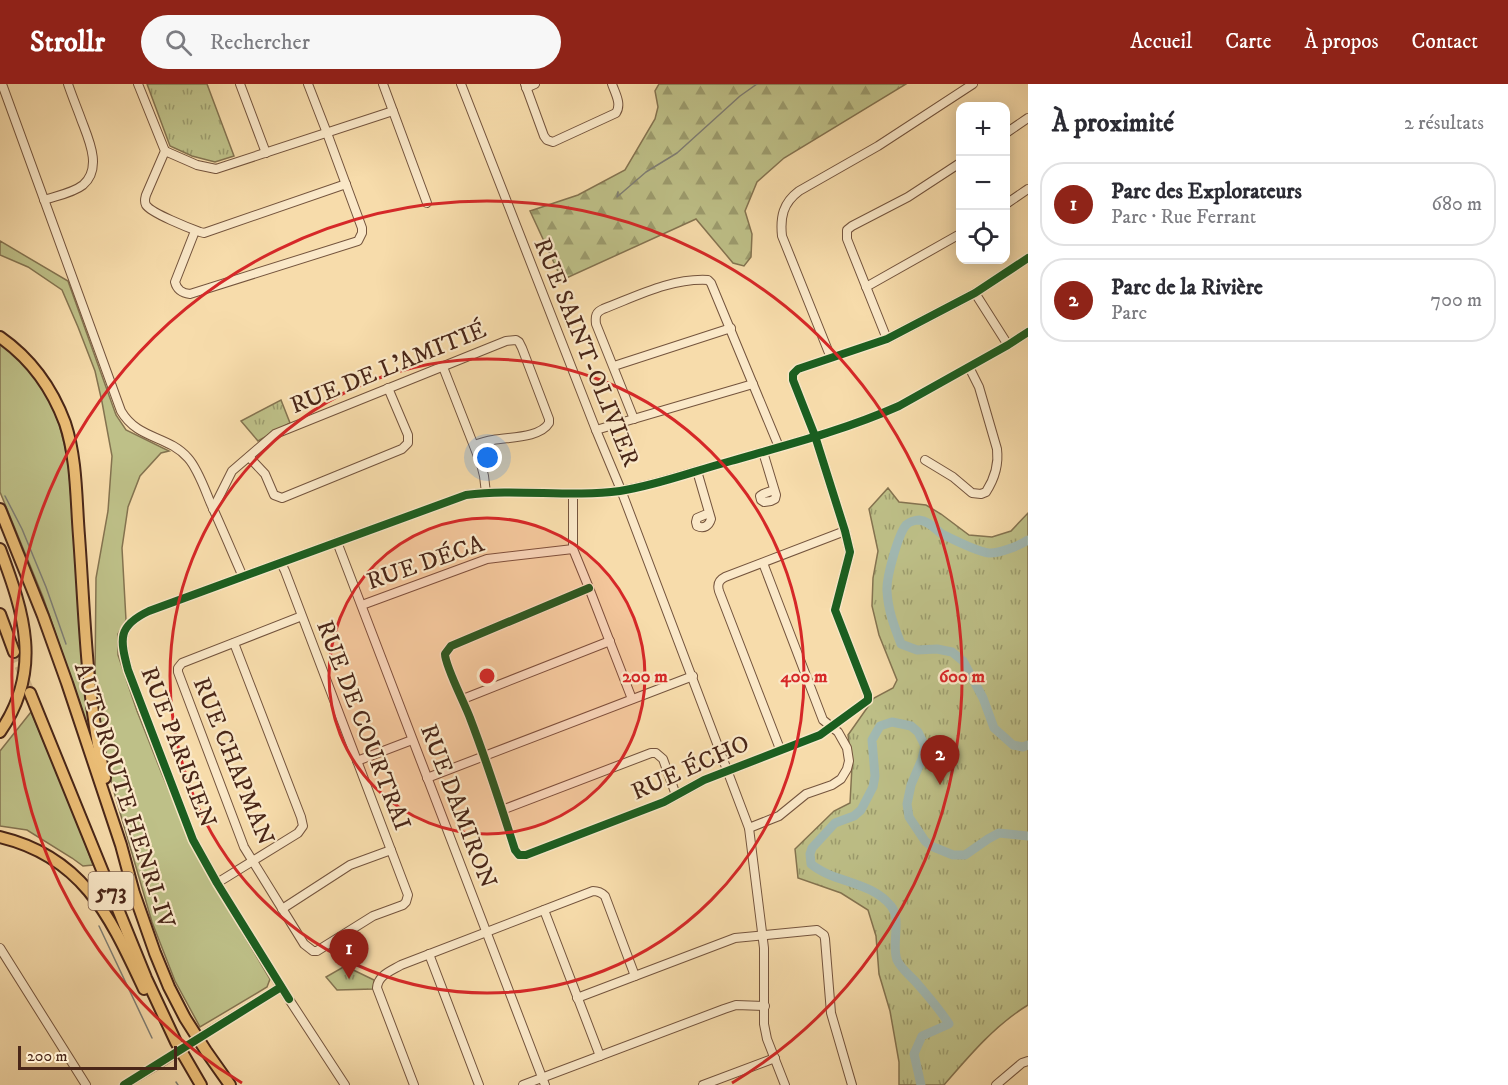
<!DOCTYPE html>
<html lang="fr">
<meta charset="utf-8">
<style>
body{margin:0;font-family:"IM FELL DW Pica",serif;background:#f7f7f7;color:#2b2b33}
.controls{position:absolute;right:18px;top:18px;display:grid;overflow:hidden;border-radius:12px;box-shadow:0 3px 15px #0003}
.controls button{width:54px;height:54px;display:grid;place-items:center;padding:0;border:0;border-bottom:2px solid #e1e1e2;background:#fff;color:#2b2b33;font:30px sans-serif}
.scale{position:absolute;left:18px;bottom:15px;width:159px;box-sizing:border-box;padding-left:6px;border:3px solid #492618;border-top:0;font-size:16px;line-height:21px;white-space:nowrap;color:#492618;-webkit-text-stroke:4px #fae8c8;paint-order:stroke}
.you{position:absolute;left:488px;top:374px;width:21px;height:21px;margin:-15px;border:4px solid #fff;border-radius:50%;background:#1a73e8;box-shadow:0 0 0 9px #1a73e833}
.badge{display:grid;place-items:center;width:39px;height:39px;border-radius:50%;background:#8f2418;color:#fff;font-size:20px;font-weight:700}
.pin{position:absolute;translate:-50% -50px;filter:drop-shadow(0 2px 3px #0008)}
.pin::after{content:'';position:absolute;top:32px;width:21px;height:18px;background:inherit;clip-path:polygon(0 0,100% 0,50% 100%)}
.list{margin:0;padding:0;list-style:none}
h2{display:flex;justify-content:space-between;align-items:center;height:78px;margin:0;padding:0 24px;font-size:26px}
h2 small{font-size:20px;font-weight:400;color:#7c7c81}
.list li{display:grid;grid-template-columns:39px 1fr auto;gap:18px;align-items:center;box-sizing:border-box;height:84px;margin:0 12px 12px;padding:0 12px;border:2px solid #e1e1e2;border-radius:24px}
.list b{display:block;font-size:22px;white-space:nowrap}
.list p{margin:0;font-size:20px;white-space:nowrap;color:#7c7c81}
.list em{font-size:20px;font-style:normal;color:#7c7c81}
.icon{flex:none;width:33px;height:33px;fill:none;stroke:currentColor;stroke-width:2;stroke-linecap:round;stroke-linejoin:round}
.map{position:relative;flex:none;width:1028px;height:1001px;overflow:hidden}
header{display:flex;align-items:center;gap:36px;box-sizing:border-box;height:84px;padding:0 30px;background:#8f2418;color:#fff}
header strong{font-size:28px}
nav{display:flex;gap:33px;margin-inline-start:auto;font-size:21px}
.search{width:420px;height:54px;background:#f7f7f7;display:flex;align-items:center;gap:15px;box-sizing:border-box;padding:0 21px;border-radius:33px;color:#7c7c81;font-size:22px}
main{display:flex}
aside{flex:1;background:#fff}
.map>svg:first-child{display:block}
.grass{fill:#bec088;stroke:#847350;stroke-width:1.5}
.forest{fill:url(#forest-firs);stroke:#847350;stroke-width:1.5}
.park{fill:url(#park-tufts);stroke:#847350;stroke-width:1.5}
.lines{fill:none;stroke-linecap:round;stroke-linejoin:round}
.stream{stroke:#7e7e75;stroke-width:1.5}
.river{stroke:#a1b9b3;stroke-width:9}
.highway-tunnel{stroke:#d4b88e;stroke-width:10;stroke-dasharray:10 5;stroke-linecap:butt}
.minor-casing{stroke:#74543d;stroke-width:10}
.highway-casing{stroke:#492618;stroke-width:14}
.minor{stroke:#fae8c8;stroke-width:8}
.highway{stroke:#ecbe76;stroke-width:10}
.minor-bridge-casing{stroke:#74543d;stroke-width:10;stroke-linecap:butt}
.minor-bridge{stroke:#fae8c8;stroke-width:8}
.cycleway-casing{stroke:#fae8c8;stroke-width:11}
.cycleway{stroke:#1b5e20;stroke-width:8}
.ring{fill:none;stroke:#d62828;stroke-width:3}
.labels{text-anchor:middle;stroke-width:4.5;stroke-linejoin:round;paint-order:stroke}
.shield{fill:#fae8c8;stroke:#7e604d;stroke-width:1.5}
.shield-label{font-size:22px;font-weight:bold;fill:#492618}
.street-label{font-size:24px;fill:#492618;stroke:#fae8c8}
.centre{fill:#d62828;stroke:#fae8c8;stroke-width:3}
.ring-label{font-size:18px;text-anchor:middle;font-weight:bold;fill:#d62828;stroke:#fae8c8;stroke-width:4.5;stroke-linejoin:round;paint-order:stroke}
</style>
<header>
<strong>Strollr</strong>
<div class="search"><svg class="icon" aria-label="search" viewBox="0 0 24 24"><circle cx="10" cy="10" r="6"/><path d="M15 15l6 6"/></svg>Rechercher</div>
<nav><a>Accueil</a><a>Carte</a><a>À propos</a><a>Contact</a></nav>
</header>
<main>
<div class="map">
<svg width="1028" height="1001" viewBox="0 0 1028 1001">
<defs>
<pattern id="forest-firs" width="22" height="20" patternUnits="userSpaceOnUse" patternTransform="scale(1.5)"><rect width="22" height="20" fill="#bec088"/><path d="M5 1l3.5 6h-7zM16 11l3.5 6h-7z" fill="#9c9c6e"/></pattern>
<pattern id="park-tufts" width="24" height="20" patternUnits="userSpaceOnUse" patternTransform="scale(1.5)"><rect width="24" height="20" fill="#bec088"/><path d="M3 7l-1-3M5 7V3M7 7l1-3M15 17l-1-3M17 17v-4M19 17l1-3" fill="none" stroke="#9c9c6e"/></pattern>
</defs>
<rect width="100%" height="100%" fill="#f7dcab"/>
<filter id="stains"><feTurbulence type="fractalNoise" baseFrequency=".00333" numOctaves="4"/><feColorMatrix values="0 0 0 0 .2 0 0 0 0 .09 0 0 0 0 .02 0 0 0 .5 -.17"/></filter>
<radialGradient id="worn" r=".72"><stop offset=".6" stop-color="#630" stop-opacity="0"/><stop offset="1" stop-color="#630" stop-opacity=".3"/></radialGradient>
<g class="grass">
<path d="M0,157l68,40 48,134 10,15 43,21 -8,2 -21,23 -12,31 -6,41 4,72 -8,14v21l19,56 25,63 38,87 70,118 -3,8 -67,40 -25,-46 -23,-59 -40,-137 -14,-58 -3,-46 1,-103 12,-67 4,-55 -10,-54 -7,-31 -17,-44 -16,-37 -34,-23 -28,-12z"/>
<path d="M0,259c31,22 55,58 63,96 3,10 4,21 6,32l14,202 9,57 -3,1 -46,-134 -43,-105z"/>
<path d="M31,628l44,104 18,49 -10,1 -11,-8 -45,-28 -27,-4v-75z"/>
</g>
<path class="forest" d="M659,0h247l-122,74 -27,24 -12,29 7,23 -1,23 -7,9 -11,-3 -37,-44 -134,61 -32,-69 48,-16 47,-25 30,-51 3,-12 -3,-16z"/>
<g class="park">
<path d="M147,0h60l27,72 -19,6 -23,-6 -22,-10z"/>
<path d="M281,316l9,23 -32,18 -17,-20z"/>
<path d="M888,404l11,14 27,3 15,9 28,21 23,2 19,-6 17,-18v492c-33,20 -59,51 -84,80h-45v-23l-9,-51 -11,-37 -3,-38 -8,-26 -27,-17 -43,-15 -3,-29 39,-38 16,-8 2,-37 -4,-31 26,-37 19,-10 4,-8 -18,-45 -7,-29 1,-28 5,-27 -9,-42z"/>
<path d="M345,882l29,14 -1,9 -36,1 -11,-13z"/>
</g>
<g class="lines">
<g class="stream">
<path d="M618,108l-1,5 29,-25 31,-19 63,-57 17,-12"/>
<path d="M5,412l17,33 24,58 20,57"/>
<path d="M99,842l53,112"/>
<path d="M176,998l2,3"/>
</g>
<g class="river">
<path d="M1028,456c-7,5 -30,14 -39,13 -10,-1 -37,-14 -47,-19 -7,-5 -13,-13 -23,-14 -4,0 -10,2 -13,5 -8,10 -20,53 -19,66 1,19 7,35 14,53l16,6 20,-1 15,3 11,9 20,37 11,30 19,17 10,2 5,-2"/>
<path d="M921,1001l-7,-31 8,-18 27,-12c-10,-16 -22,-29 -34,-43 -6,-6 -15,-14 -18,-21 -6,-16 5,-41 -6,-54 -20,-25 -57,-23 -80,-42l-1,-10 2,-6 23,-25 19,-7 7,-6 12,-23 2,-11 -3,-36 8,-14 12,-4 19,4 7,6 7,14 -3,13 -11,26 -4,19 2,13 16,24 6,5 22,9h12l23,-16 11,-6 29,3"/>
</g>
<path class="highway-tunnel" d="M14,568l16,41"/>
<g class="minor-casing">
<g id="minor">
<path d="M2,0l119,327c17,29 47,24 67,47 10,11 17,32 23,46 11,24 21,48 32,73"/>
<path d="M138,0l27,67 -19,44c-1,4 -2,6 0,10 5,8 43,23 54,27l4,1 142,-49"/>
<path d="M240,0l26,69"/>
<path d="M383,0l44,119"/>
<path d="M461,0l135,346 25,60 128,338 15,120v76l3,15 18,46"/>
<path d="M525,0l19,52 3,4 6,2 63,-29c6,-9 -1,-20 -4,-29"/>
<path d="M526,4l9,-4"/>
<path d="M1006,49l22,-15"/>
<path d="M165,67l32,14 19,4 177,-58"/>
<path d="M44,116c12,-4 29,-7 39,-15 20,-17 5,-47 -2,-66 -4,-11 -9,-23 -13,-35"/>
<path d="M1006,120l22,-15"/>
<path d="M195,147l-20,51c2,8 7,11 15,12l168,-53 4,-8v-5l-35,-95 -19,-49"/>
<path d="M866,203l94,-53"/>
<path d="M975,209l33,52"/>
<path d="M887,255l-40,-100v-9l5,-4 56,-29 52,-34"/>
<path d="M831,274l-49,-122c-2,-19 1,-33 17,-45l79,-45 95,-62"/>
<path d="M614,282l117,-38"/>
<path d="M443,283l38,97 3,12 2,17"/>
<path d="M634,335l-38,-95c-1,-8 0,-12 7,-15 34,-13 68,-31 105,-29l3,3 68,164"/>
<path d="M596,346l157,-46"/>
<path d="M763,368l13,43 -1,4 -4,2 -7,1 -3,-2 -1,-4 3,-2 11,-4"/>
<path d="M249,373l16,17 9,21 8,3 120,-49 6,-6v-8l-20,-47"/>
<path d="M925,376l28,17 19,16 9,1 5,-2c9,-14 13,-27 11,-43l-18,-62 -10,-20"/>
<path d="M697,387l14,48c-2,7 -7,10 -14,7l-1,-4 1,-4 12,-5"/>
<path d="M573,410v55l16,39 43,111"/>
<path d="M213,425l19,-38 43,-37 231,-93 10,-1 3,2 3,6 27,71v4c-9,15 -40,14 -56,17 -6,1 -13,3 -19,5"/>
<path d="M337,458l208,543"/>
<path d="M281,479l4,8 123,324 -2,7 -3,3 -30,11 -56,35h-4l-9,-7 -60,-97 -66,-175v-4l4,-5 120,-47"/>
<path d="M589,504l-138,58 -6,8c0,12 20,50 25,64 17,44 31,88 45,132l4,5h7l138,-53 40,-22 116,-45 48,-35v-5l-33,-85 15,-58 -5,-21 -30,-95 -22,-56v-6l5,-5 89,-30 88,-46 53,-35"/>
<path d="M362,521l125,-46 86,-10"/>
<path d="M463,615l147,-58"/>
<path d="M780,665l-61,-158c-2,-7 0,-11 6,-14l120,-46"/>
<path d="M357,677l55,-21"/>
<path d="M427,694l266,-102"/>
<path d="M502,726l149,-57h5l7,6 13,36"/>
<path d="M749,744l30,-12 27,-22 26,-9 9,-6 6,-10 2,-8 -2,-13 -9,-16 -15,-12 -60,-157"/>
<path d="M217,799l81,-50 5,-7 -2,-9 -67,-174"/>
<path d="M282,825l68,-44 41,-15"/>
<path d="M544,826l56,146"/>
<path d="M0,864l86,137"/>
<path d="M429,870l50,131"/>
<path d="M577,914l158,-60 82,-8 7,5 1,4 6,74 21,72"/>
<path d="M213,945l68,-42"/>
<path d="M124,1001l35,-21"/>
<path d="M345,1001l-64,-98 -64,-104 -24,-43 -65,-170c-8,-31 -11,-44 21,-59l317,-116c51,-7 103,3 154,-4 38,-6 74,-20 111,-30 56,-16 114,-31 168,-55l109,-61 20,-13"/>
<path d="M414,1001l-37,-97c1,-13 14,-17 24,-23l192,-74c5,0 8,1 12,5l30,80"/>
<path d="M523,1001l201,-76 12,-4 29,1"/>
<path d="M703,1001l72,-27"/>
<path d="M996,1001l26,-22 6,-2"/>
</g>
</g>
<g class="highway-casing">
<g id="highway">
<path d="M0,253c30,21 52,51 65,86 12,36 11,76 14,113 6,81 7,163 26,242"/>
<path d="M0,425l43,107 24,67 54,162 13,48 21,60 14,34 16,31 21,33 24,34"/>
<path d="M0,465c24,64 43,121 0,183"/>
<path d="M0,530l14,38"/>
<path d="M30,609l116,285 30,64 25,43"/>
<path d="M0,753c84,20 110,80 144,152"/>
</g>
</g>
<use href="#minor" class="minor"/>
<use href="#highway" class="highway"/>
<g class="minor-bridge-casing">
<path id="minor-bridge" d="M159,980l54,-35"/>
</g>
<use href="#minor-bridge" class="minor-bridge"/>
<g class="cycleway-casing">
<g id="cycleway">
<path d="M589,504l-138,58 -6,8c0,12 20,50 25,64 17,44 31,88 45,132l4,5h7l138,-53 40,-22 116,-45 48,-35v-5l-33,-85 15,-58 -5,-21 -30,-95 -22,-56v-6l5,-5 89,-30 88,-46 53,-35"/>
<path d="M289,915l-72,-116 -24,-43 -65,-170c-8,-31 -11,-44 21,-59l317,-116c51,-7 103,3 154,-4 38,-6 74,-20 111,-30 56,-16 114,-31 168,-55l109,-61 20,-13"/>
<path d="M124,1001l157,-98"/>
</g>
</g>
<use href="#cycleway" class="cycleway"/>
</g>
<circle cx="487" cy="592" r="158" fill="#d62828" fill-opacity=".12"/>
<g class="ring">
<circle cx="487" cy="592" r="158"/>
<circle cx="487" cy="592" r="317"/>
<path d="M242 999A475 475 0 1 1 732 999"/>
</g>
<g class="labels">
<rect class="shield" x="88.5" y="788" width="45" height="38" rx="4.5"/>
<g class="shield-label">
<text x="111" y="815">573</text>
</g>
<g class="street-label">
<text transform="translate(587 268) rotate(68)" y="8">RUE SAINT-OLIVIER</text>
<text transform="translate(388 283) rotate(-22)" y="8">RUE DE L'AMITIÉ</text>
<text transform="translate(425 478) rotate(-19)" y="8">RUE DÉCA</text>
<text transform="translate(364 641) rotate(69)" y="8">RUE DE COURTRAI</text>
<text transform="translate(179 663) rotate(69)" y="8">RUE PARISIEN</text>
<text transform="translate(234 677) rotate(68)" y="8">RUE CHAPMAN</text>
<text transform="translate(690 683) rotate(-24)" y="8">RUE ÉCHO</text>
<text transform="translate(125 711) rotate(72)" y="8">AUTOROUTE HENRI-IV</text>
<text transform="translate(459 722) rotate(69)" y="8">RUE DAMIRON</text>
</g>
</g>
<circle cx="487" cy="592" r="9" class="centre"/>
<g class="ring-label">
<text x="645" y="598">200 m</text>
<text x="804" y="598">400 m</text>
<text x="962" y="598">600 m</text>
</g>
<rect width="100%" height="100%" filter="url(#stains)"/>
<rect width="100%" height="100%" fill="url(#worn)"/>
</svg>
<div class="controls">
<button>+</button>
<button>−</button>
<button><svg class="icon" aria-label="locate" viewBox="0 0 24 24"><circle cx="12" cy="12" r="6"/><path d="M12 2v4M12 18v4M2 12h4M18 12h4"/></svg></button>
</div>
<div class="scale">200 m</div>
<div class="you"></div>
<div class="pin badge" style="left:349px;top:895px">1</div>
<div class="pin badge" style="left:940px;top:701px">2</div>
</div>
<aside>
<h2>À proximité<small>2 résultats</small></h2>
<ul class="list">
<li><span class="badge">1</span><div><b>Parc des Explorateurs</b><p>Parc · Rue Ferrant</p></div><em>680 m</em></li>
<li><span class="badge">2</span><div><b>Parc de la Rivière</b><p>Parc</p></div><em>700 m</em></li>
</ul>
</aside>
</main>
